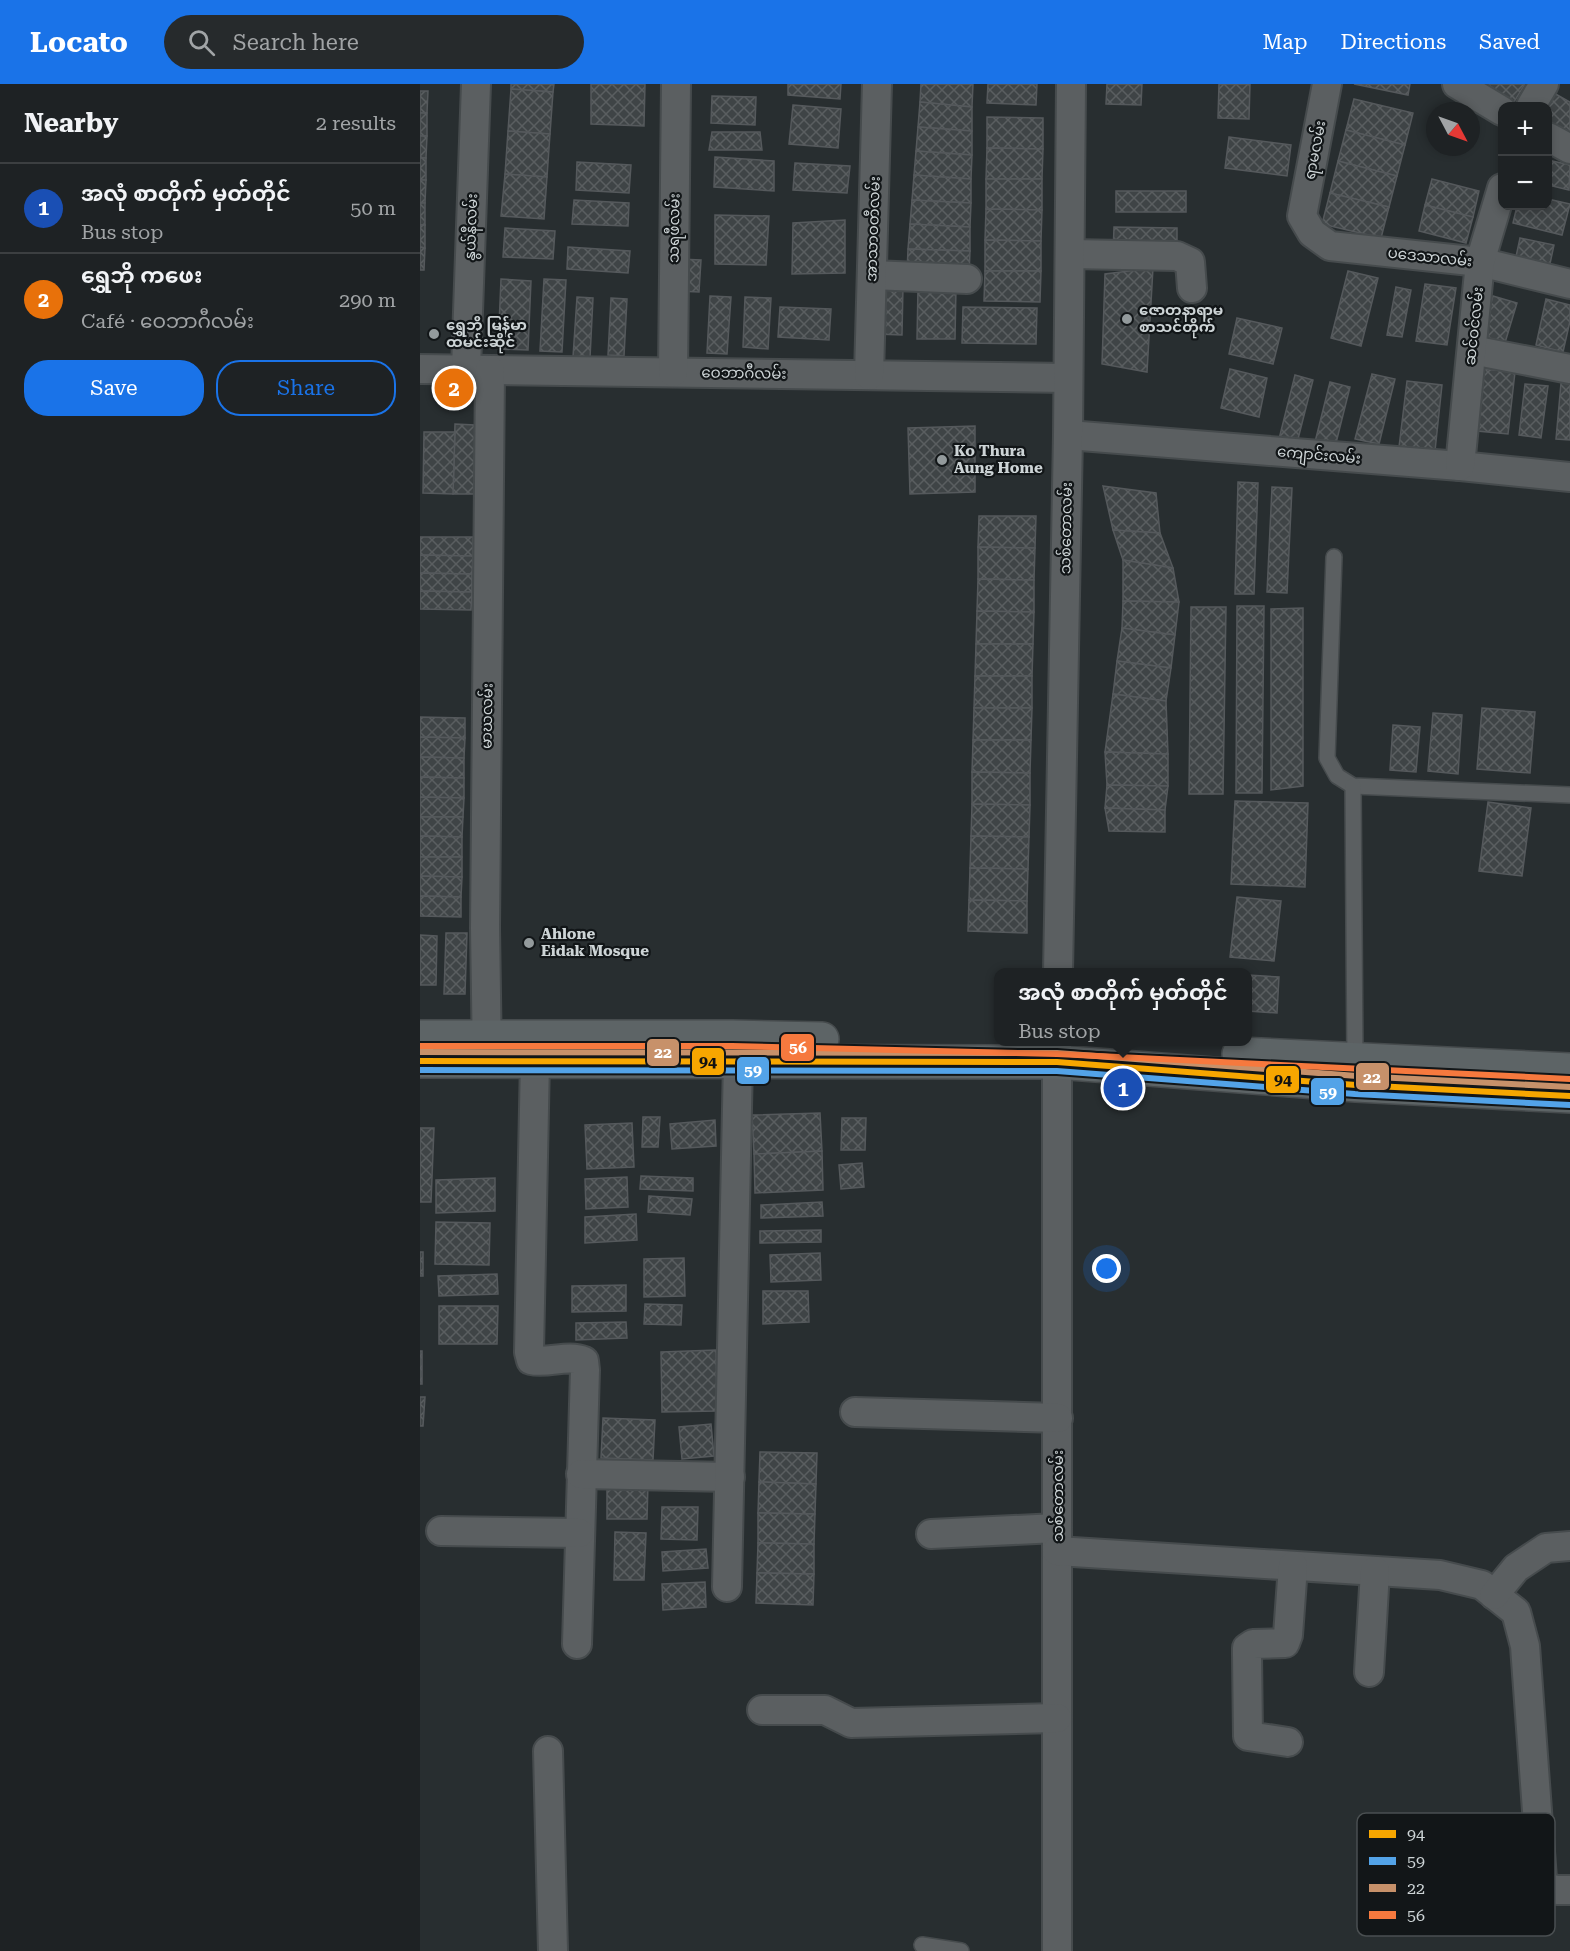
<!DOCTYPE html>
<meta charset="utf-8">
<style>
body{margin:0;font-family:"Roboto Serif","Noto Sans Myanmar",serif;background:#262a2c;color:#f1f3f6}
.controls{position:absolute;right:18px;top:18px;display:grid;overflow:hidden;border-radius:12px;box-shadow:0 3px 9px #0003}
.controls button{width:54px;height:54px;display:grid;place-items:center;padding:0;border:0;border-bottom:2px solid #3c3f41;background:#1e2224;color:#f1f3f6;font:30px sans-serif}
.compass{position:absolute;left:1006px;top:18px;width:54px;height:54px;border-radius:50%;background:#1e2224;box-shadow:0 3px 9px #0003;rotate:131deg}
.you{position:absolute;left:687px;top:1185px;width:21px;height:21px;margin:-15px;border:4px solid #fff;border-radius:50%;background:#1a73e8;box-shadow:0 0 0 9px #1a73e833}
.badge{display:grid;place-items:center;width:39px;height:39px;border-radius:50%;background:#1a73e8;color:#fff;font-size:20px;font-weight:700}
.pin{position:absolute;translate:-50% -50%;border:3px solid #fff;box-shadow:0 2px 6px #0006}
.popup{position:absolute;left:574px;top:884px;width:258px;height:78px;box-sizing:border-box;display:grid;place-content:center;border-radius:12px;background:#1e2224;filter:drop-shadow(0 2px 4px #0005);font-size:20px;white-space:nowrap;color:#a1a4a6}
.popup b{font-size:22px;color:#f1f3f6}
.popup::after{content:'';position:absolute;left:50%;top:100%;margin-left:-12px;border:12px solid transparent;border-top-color:#1e2224}
.list{margin:0;padding:0;list-style:none}
h2{display:flex;justify-content:space-between;align-items:center;height:78px;margin:0;padding:0 24px;font-size:26px}
h2 small{font-size:20px;font-weight:400;color:#a1a4a6}
.list li{display:grid;grid-template-columns:39px 1fr auto;gap:18px;align-items:center;box-sizing:border-box;height:90px;padding:0 24px;border-top:2px solid #3c3f41}
.list b{display:block;font-size:22px;white-space:nowrap}
.list p{margin:0;font-size:20px;white-space:nowrap;color:#a1a4a6}
.list em{font-size:20px;font-style:normal;color:#a1a4a6}
.actions{display:flex;gap:12px;padding:18px 24px}
.actions a{flex:1;padding:14px 0;border:2px solid #1a73e8;border-radius:24px;text-align:center;font-size:21px;color:#1a73e8}
.actions .main{background:#1a73e8;color:#fff}
.icon{flex:none;width:33px;height:33px;fill:none;stroke:currentColor;stroke-width:2;stroke-linecap:round;stroke-linejoin:round}
.map{position:relative;flex:none;width:1150px;height:1867px;overflow:hidden}
header{display:flex;align-items:center;gap:36px;box-sizing:border-box;height:84px;padding:0 30px;background:#1a73e8;color:#fff}
header strong{font-size:28px}
nav{display:flex;gap:33px;margin-inline-start:auto;font-size:21px}
.search{width:420px;height:54px;background:#262a2c;display:flex;align-items:center;gap:15px;box-sizing:border-box;padding:0 21px;border-radius:33px;color:#a1a4a6;font-size:22px}
main{display:flex}
aside{flex:1;background:#1e2224}
.map>svg:first-child{display:block}
.building{fill:url(#building-cross-hatch);stroke:#55595c;stroke-width:1.5}
.lines{fill:none;stroke-linecap:round;stroke-linejoin:round}
.lane-casing{stroke:#464b4d;stroke-width:18}
.street-casing{stroke:#464b4d;stroke-width:32}
.secondary-casing{stroke:#464b4d;stroke-width:36}
.lane{stroke:#5b5f61;stroke-width:15}
.street{stroke:#5b5f61;stroke-width:28}
.secondary{stroke:#5d6466;stroke-width:33}
.bus-1-casing{stroke:#121618;stroke-width:10}
.bus-2-casing{stroke:#121618;stroke-width:10}
.bus-3-casing{stroke:#121618;stroke-width:10}
.bus-4-casing{stroke:#121618;stroke-width:10}
.bus-1{stroke:#f7a600;stroke-width:6}
.bus-2{stroke:#53a3e8;stroke-width:6}
.bus-3{stroke:#c7916a;stroke-width:6}
.bus-4{stroke:#f6793e;stroke-width:6}
.poi-dot{fill:#939a9c;stroke:#121618;stroke-width:2}
.labels{text-anchor:middle;stroke-width:4.5;stroke-linejoin:round;paint-order:stroke}
.street-label{font-size:15px;fill:#cdd4d6;stroke:#121618}
.poi-label{font-size:15px;font-weight:bold;fill:#cdd4d6;stroke:#121618;text-anchor:start}
.key{fill:#121618;stroke:#4a4f51;stroke-width:1.5}
.key-label{font-size:16px;fill:#cdd4d6}
.line-badge{stroke:#121618;stroke-width:2}
.badge-label{font-size:16px;text-anchor:middle;font-weight:bold;fill:#fff}
.pale-badge-label{font-size:16px;text-anchor:middle;font-weight:bold;fill:#111}
</style>
<header>
<strong>Locato</strong>
<div class="search"><svg class="icon" aria-label="search" viewBox="0 0 24 24"><circle cx="10" cy="10" r="6"/><path d="M15 15l6 6"/></svg>Search here</div>
<nav><a>Map</a><a>Directions</a><a>Saved</a></nav>
</header>
<main>
<aside>
<h2>Nearby<small>2 results</small></h2>
<ul class="list">
<li><span class="badge" style="background:#1a4fb4">1</span><div><b>အလုံ စာတိုက် မှတ်တိုင်</b><p>Bus stop</p></div><em>50 m</em></li>
<li><span class="badge" style="background:#e8710a">2</span><div><b>ရွှေဘို ကဖေး</b><p>Café · ဝေဘာဂီလမ်း</p></div><em>290 m</em></li>
</ul>
<div class="actions"><a class="main">Save</a><a>Share</a></div>
</aside>
<div class="map">
<svg width="1150" height="1867" viewBox="0 0 1150 1867">
<defs>
<pattern id="building-cross-hatch" width="8" height="8" patternUnits="userSpaceOnUse" patternTransform="scale(1.5)"><rect width="8" height="8" fill="#3f4446"/><path d="M0 0l8 8M0 8l8-8" fill="none" stroke="#5a5e60"/></pattern>
</defs>
<rect width="100%" height="100%" fill="#282e30"/>
<g class="building">
<path d="M91,0h43l-1,8 -42,-3z"/>
<path d="M171,0h54l-1,42 -53,-2z"/>
<path d="M368,0h53l-1,15 -52,-4z"/>
<path d="M501,0h52l-1,23 -52,-5z"/>
<path d="M568,0h49l-1,21 -49,-2z"/>
<path d="M687,0h35l-1,21 -35,-1z"/>
<path d="M799,0h31l-1,35 -31,-1z"/>
<path d="M934,0h56l-2,11z"/>
<path d="M1067,0h38l-11,18z"/>
<path d="M91,5l42,3 -3,42 -42,-3z"/>
<path d="M0,7h8l-1,22h-7z"/>
<path d="M1132,8l18,10v32l-22,-11v-17h-5z"/>
<path d="M292,12l44,1 -1,28 -44,-2z"/>
<path d="M934,15l59,14 -8,32 -59,-15z"/>
<path d="M500,18l52,5v24l-54,-4z"/>
<path d="M373,21l48,4 -3,39 -49,-4z"/>
<rect x="0" y="29" width="7" height="23"/>
<path d="M567,33l56,1v31l-56,-1z"/>
<path d="M498,43l54,4v24l-56,-4z"/>
<path d="M926,46l59,15 -8,31 -59,-15z"/>
<path d="M88,47l42,3 -3,43 -42,-3z"/>
<path d="M292,48h48l2,18h-53z"/>
<path d="M0,52h7l-1,22h-6z"/>
<path d="M809,53l62,8 -4,31 -62,-8z"/>
<path d="M567,64l56,1 -1,30h-56z"/>
<path d="M496,67l56,4 -1,24 -57,-4z"/>
<path d="M295,73l59,4v30l-60,-4z"/>
<rect x="0" y="74" width="6" height="22"/>
<path d="M1128,76l22,5 -1,25 -21,-5z"/>
<path d="M918,77l59,15 -8,31 -59,-14z"/>
<path d="M157,78l54,3 -2,28 -53,-3z"/>
<path d="M375,79l55,3 -3,27 -54,-3z"/>
<path d="M85,90l42,3 -3,42 -43,-3z"/>
<path d="M494,91l57,4v24l-59,-3z"/>
<path d="M566,95h56v31l-56,-1z"/>
<path d="M1012,95l47,12 -6,26 -48,-12z"/>
<path d="M0,96h6l-1,23h-5z"/>
<rect x="696" y="107" width="70" height="21"/>
<path d="M910,109l59,14 -8,31 -59,-14z"/>
<path d="M1128,115l22,5 -8,31 -49,-12 4,-17h31z"/>
<path d="M154,116l55,3 -1,23 -56,-2z"/>
<path d="M492,116l59,3 -1,24 -60,-3z"/>
<rect x="0" y="119" width="5" height="22"/>
<path d="M1005,121l48,12 -7,26 -47,-12z"/>
<path d="M566,125l56,1 -1,31 -56,-1z"/>
<path d="M295,131l54,1 -3,49 -51,-1z"/>
<path d="M425,136v53l-53,1 1,-51z"/>
<path d="M490,140l60,3v24l-62,-2z"/>
<path d="M0,141h5v23l-5,-1z"/>
<path d="M694,143l63,1v26h-64z"/>
<path d="M85,144l50,3 -2,28 -50,-2z"/>
<path d="M1100,154l34,7 -6,28 -34,-7z"/>
<path d="M565,156l56,1v30h-56z"/>
<path d="M0,163l5,1 -1,22h-4z"/>
<path d="M148,163l62,4 -2,22 -61,-4z"/>
<path d="M488,165l62,2 -1,24 -62,-2z"/>
<path d="M259,175l22,1 -2,32 -21,-1z"/>
<path d="M733,184l-6,104 -45,-8 3,-90z"/>
<path d="M565,187h56l-1,31 -56,-1z"/>
<path d="M928,187l30,7 -17,68 -30,-8z"/>
<path d="M81,195l30,2 -3,69 -30,-1z"/>
<path d="M124,195l22,1 -4,72 -22,-1z"/>
<path d="M1005,200l31,4 -9,57 -31,-4z"/>
<path d="M457,203h26l-1,48 -26,-1z"/>
<path d="M498,203l38,1 -1,51h-38z"/>
<path d="M976,203l15,3 -9,47 -15,-2z"/>
<path d="M290,212l21,1 -4,57 -20,-1z"/>
<path d="M1073,212l24,7 -13,43 -23,-7z"/>
<path d="M157,213l16,1 -3,60 -17,-1z"/>
<path d="M325,213l26,1 -3,51 -25,-2z"/>
<path d="M191,214l16,1 -3,57 -16,-1z"/>
<path d="M1126,215l24,6v16l-7,31 -27,-7z"/>
<path d="M360,223l51,2 -2,31 -51,-3z"/>
<path d="M543,223l74,1 -1,36 -74,-1z"/>
<path d="M817,234l45,10 -9,36 -44,-10z"/>
<path d="M810,285l37,9 -8,39 -38,-9z"/>
<path d="M1063,285l32,3 -7,62 -31,-3z"/>
<path d="M952,290l23,5 -16,65 -24,-5z"/>
<path d="M875,291l18,5 -16,63 -18,-4z"/>
<path d="M987,297l35,4 -7,66 -36,-4z"/>
<path d="M910,298l20,5 -16,64 -20,-5z"/>
<path d="M1141,299l9,1v56l-14,-1z"/>
<path d="M1105,300l23,2 -7,52 -22,-3z"/>
<path d="M35,340l20,1 -1,69h-21z"/>
<path d="M555,342v66l-65,2 -2,-66z"/>
<path d="M4,348h31l-2,62 -30,-1z"/>
<path d="M818,398l20,1 -4,111h-19z"/>
<path d="M683,402l53,7 4,40 -47,-3z"/>
<path d="M852,403l20,1 -5,105 -20,-1z"/>
<path d="M559,432h57l-1,32 -57,-1z"/>
<path d="M693,446l47,3 13,35 -50,-8z"/>
<path d="M0,453h53v19l-53,-1z"/>
<path d="M558,463l57,1 -1,32 -56,-1z"/>
<path d="M0,471l53,1 -1,18 -52,-1z"/>
<path d="M703,476l50,8 6,34 -56,-1z"/>
<path d="M0,489l52,1v18l-52,-1z"/>
<path d="M558,495l56,1v32l-57,-1z"/>
<path d="M0,507l52,1 -1,18 -51,-1z"/>
<path d="M703,517l56,1 -4,33 -53,-7z"/>
<path d="M817,522h27l-2,187h-26z"/>
<path d="M771,523h35l-3,187h-34z"/>
<path d="M883,524v178l-32,4v-181z"/>
<path d="M557,527l57,1 -1,32h-57z"/>
<path d="M702,544l53,7 -4,33 -54,-7z"/>
<path d="M556,560h57l-1,32h-57z"/>
<path d="M697,577l54,7 -5,33 -53,-7z"/>
<path d="M555,592h57v32h-58z"/>
<path d="M693,610l53,7 2,53 -63,-2z"/>
<path d="M554,624h58l-1,32h-58z"/>
<path d="M1062,624l53,4 -5,61 -53,-4z"/>
<path d="M1013,629l29,2 -4,59 -30,-3z"/>
<path d="M0,633l45,1v20l-45,-1z"/>
<path d="M973,641l27,2 -4,45 -26,-2z"/>
<path d="M0,653l45,1 -1,20 -44,-1z"/>
<path d="M553,656h58l-1,33 -58,-1z"/>
<path d="M685,668l63,2v32l-61,-1z"/>
<path d="M0,673l44,1v20l-44,-1z"/>
<path d="M552,688l58,1v32l-58,-1z"/>
<path d="M0,693l44,1v20l-44,-1z"/>
<path d="M687,701l61,1 -3,24 -60,-2z"/>
<path d="M0,713l44,1 -1,19h-43z"/>
<path d="M815,717l73,2 -3,84 -74,-3z"/>
<path d="M1068,718l43,6 -9,68 -43,-5z"/>
<path d="M552,720l58,1 -1,32 -58,-1z"/>
<path d="M685,724l60,2v22l-56,-1z"/>
<path d="M0,733h43l-1,20 -42,-1z"/>
<path d="M0,752l42,1v20h-42z"/>
<path d="M551,752l58,1 -1,32 -58,-1z"/>
<path d="M0,773h42v20l-42,-1z"/>
<path d="M550,784l58,1 -1,32 -58,-1z"/>
<path d="M0,792l42,1 -1,20 -41,-1z"/>
<path d="M0,812l41,1v20l-41,-1z"/>
<path d="M817,813l44,4 -7,60 -44,-4z"/>
<path d="M549,816l58,1v32l-59,-2z"/>
<path d="M26,849h21l-2,61h-21z"/>
<path d="M0,851l17,1 -1,49h-16z"/>
<path d="M828,891l31,2 -2,36 -29,-2z"/>
<path d="M400,1029l2,38 -68,3 -2,-39z"/>
<path d="M223,1033h17l-2,30h-16z"/>
<path d="M422,1034h24l-1,32h-24z"/>
<path d="M295,1036l1,26 -44,3 -2,-25z"/>
<path d="M212,1039l2,44 -47,2 -2,-44z"/>
<path d="M0,1044h14l-3,74h-11z"/>
<path d="M402,1067l1,39 -68,3 -1,-39z"/>
<path d="M442,1079l2,24 -23,2 -2,-24z"/>
<path d="M221,1092l52,2v13l-53,-2z"/>
<path d="M207,1093l1,30 -42,2 -1,-30z"/>
<path d="M75,1094v33l-59,2v-33z"/>
<path d="M229,1112l43,3 -2,16 -42,-3z"/>
<path d="M402,1118l1,14 -62,2v-13z"/>
<path d="M216,1130l1,26 -52,3v-26z"/>
<path d="M16,1138l54,1 -1,42 -54,-1z"/>
<path d="M401,1146v12l-61,1v-12z"/>
<rect x="0" y="1168" width="3" height="24"/>
<path d="M400,1169l1,27 -50,2 -1,-27z"/>
<path d="M264,1174l1,38 -41,1v-38z"/>
<path d="M77,1190l1,20 -59,2 -1,-20z"/>
<path d="M206,1201v26l-54,1v-26z"/>
<path d="M343,1207h45l1,31 -46,2z"/>
<path d="M225,1220l37,1 -1,20 -37,-1z"/>
<path d="M19,1222h59l-1,38h-58z"/>
<path d="M206,1238l1,16 -51,2v-17z"/>
<path d="M296,1266l1,61 -55,1 -1,-60z"/>
<rect x="0" y="1267" width="2" height="33"/>
<path d="M0,1313h5l-2,29h-3z"/>
<path d="M183,1334l52,2 -2,40 -52,-2z"/>
<path d="M291,1340l3,32 -32,3 -3,-32z"/>
<path d="M340,1368l57,1 -1,31 -57,-2z"/>
<path d="M339,1398l57,2 -1,30 -57,-1z"/>
<path d="M187,1400h41l-1,35h-40z"/>
<path d="M242,1423h36l-1,33 -36,-1z"/>
<path d="M338,1429l57,1 -1,30 -56,-1z"/>
<path d="M195,1448l31,1 -2,47h-30z"/>
<path d="M338,1459l56,1v30l-57,-1z"/>
<path d="M286,1465l2,19 -45,3 -1,-19z"/>
<path d="M337,1489l57,1 -1,31 -57,-2z"/>
<path d="M285,1498l1,25 -43,3 -1,-26z"/>
</g>
<g class="lines">
<g class="lane-casing">
<g id="lane">
<path d="M914,473l-7,201 10,18 16,10 217,9"/>
<path d="M933,702l2,276"/>
<path d="M502,1861l39,6"/>
</g>
</g>
<g class="street-casing">
<g id="street">
<path d="M907,0l-25,132 10,17 18,13 150,16 90,22"/>
<path d="M1037,0l45,27"/>
<path d="M1111,22l13,-22"/>
<path d="M1128,53l22,12"/>
<path d="M650,170l107,2 13,6 2,26"/>
<path d="M452,191l95,4"/>
<path d="M1052,266l98,19"/>
<path d="M0,285l648,9"/>
<path d="M46,285l10,-285"/>
<path d="M253,288l3,-288"/>
<path d="M449,291l8,-291"/>
<path d="M648,351l392,31 110,11"/>
<path d="M1040,382l20,-204 22,-74"/>
<path d="M638,888l10,-537 3,-351"/>
<path d="M112,954l3,22 -6,292 2,8c17,4 37,-6 53,1l1,9 -8,274"/>
<path d="M637,958v909"/>
<path d="M67,976l-2,-132 5,-558"/>
<path d="M435,1328l203,6"/>
<path d="M161,1390l149,3"/>
<path d="M21,1447l138,2"/>
<path d="M511,1450l126,-6"/>
<path d="M637,1467l383,24 42,10 34,27 9,34 17,233 3,8 12,3h13"/>
<path d="M307,1503l11,-526 -4,-19"/>
<path d="M1074,1511l22,-27 30,-20 24,-2"/>
<path d="M949,1588l6,-101"/>
<path d="M342,1626h63l26,13 206,-5"/>
<path d="M868,1658l-40,-6 -1,-82v-6l6,-4 32,-1 3,-8 5,-69"/>
<path d="M128,1667l5,200"/>
</g>
</g>
<g class="secondary-casing">
<g id="secondary">
<path d="M0,953h312l90,2"/>
<path d="M819,970l331,16"/>
<path d="M0,977l637,1 299,23 214,11"/>
</g>
</g>
<use href="#lane" class="lane"/>
<use href="#street" class="street"/>
<use href="#secondary" class="secondary"/>
<g class="bus-1-casing">
<path id="bus-1" d="M0,977l637,1 299,23 214,11"/>
</g>
<g class="bus-2-casing">
<path id="bus-2" d="M0,986l637,1 298,23 215,11"/>
</g>
<g class="bus-3-casing">
<path id="bus-3" d="M0,968l637,1 300,23 213,11"/>
</g>
<g class="bus-4-casing">
<path id="bus-4" d="M0,962h312l325,8 513,25"/>
</g>
<use href="#bus-1" class="bus-1"/>
<use href="#bus-2" class="bus-2"/>
<use href="#bus-3" class="bus-3"/>
<use href="#bus-4" class="bus-4"/>
</g>
<g class="poi-dot">
<circle cx="707" cy="235" r="6"/>
<circle cx="14" cy="250" r="6"/>
<circle cx="522" cy="376" r="6"/>
<circle cx="109" cy="859" r="6"/>
</g>
<g class="labels">
<g class="street-label">
<text transform="translate(895 66) rotate(-79)" y="5">ရာမလမ်း</text>
<text transform="translate(51 143) rotate(-88)" y="5">နွယ်နီလမ်း</text>
<text transform="translate(254 144) rotate(-89)" y="5">သရဖီလမ်း</text>
<text transform="translate(453 145) rotate(-88)" y="5">အာသာဝတီလမ်း</text>
<text transform="translate(1010 173) rotate(6)" y="5">ပဒေသာလမ်း</text>
<text transform="translate(1054 242) rotate(-84)" y="5">ဆင်ဝင်လမ်း</text>
<text transform="translate(324 289) rotate(1)" y="5">ဝေဘာဂီလမ်း</text>
<text transform="translate(899 371) rotate(5)" y="5">ကျောင်းလမ်း</text>
<text transform="translate(646 444) rotate(-89)" y="5">သစ်တောလမ်း</text>
<text transform="translate(67 632) rotate(-89)" y="5">မာဃလမ်း</text>
<text transform="translate(638 1412) rotate(-90)" y="5">သစ်တောလမ်း</text>
</g>
<g class="poi-label">
<text x="719" y="231">ဇောတနာရာမ<tspan x="719" dy="17">စာသင်တိုက်</tspan></text>
<text x="26" y="246">ရွှေဘို မြန်မာ<tspan x="26" dy="17">ထမင်းဆိုင်</tspan></text>
<text x="534" y="372">Ko Thura<tspan x="534" dy="17">Aung Home</tspan></text>
<text x="121" y="855">Ahlone<tspan x="121" dy="17">Eidak Mosque</tspan></text>
</g>
</g>
<rect x="937" y="1729" width="198" height="123" rx="9" class="key"/>
<rect x="949" y="1746" width="27" height="8" fill="#f7a600"/>
<rect x="949" y="1773" width="27" height="8" fill="#53a3e8"/>
<rect x="949" y="1800" width="27" height="8" fill="#c7916a"/>
<rect x="949" y="1827" width="27" height="8" fill="#f6793e"/>
<g class="key-label">
<text x="987" y="1756">94</text>
<text x="987" y="1783">59</text>
<text x="987" y="1810">22</text>
<text x="987" y="1837">56</text>
</g>
<g class="line-badge">
<rect x="360" y="949" width="35" height="29" rx="6" fill="#f6793e"/>
<rect x="226" y="954" width="34" height="29" rx="6" fill="#c7916a"/>
<rect x="271" y="963" width="34" height="29" rx="6" fill="#f7a600"/>
<rect x="316" y="972" width="34" height="29" rx="6" fill="#53a3e8"/>
<rect x="935" y="978" width="35" height="29" rx="6" fill="#c7916a"/>
<rect x="845" y="981" width="35" height="29" rx="6" fill="#f7a600"/>
<rect x="890" y="993" width="35" height="29" rx="6" fill="#53a3e8"/>
</g>
<g class="badge-label">
<text x="378" y="969">56</text>
<text x="243" y="974">22</text>
<text x="333" y="992">59</text>
<text x="952" y="999">22</text>
<text x="908" y="1014">59</text>
</g>
<g class="pale-badge-label">
<text x="288" y="983">94</text>
<text x="863" y="1001">94</text>
</g>
</svg>
<div class="controls">
<button>+</button>
<button>−</button>
</div>
<svg class="compass" viewBox="-18 -18 36 36"><path d="M0-13l5 13h-10z" fill="#e53935"/><path d="M0 13l5-13h-10z" fill="#a1a4a6"/></svg>
<div class="you"></div>
<div class="pin badge" style="left:703px;top:1004px;background:#1a4fb4">1</div>
<div class="popup"><b>အလုံ စာတိုက် မှတ်တိုင်</b>Bus stop</div>
<div class="pin badge" style="left:34px;top:304px;background:#e8710a">2</div>
</div>
</main>
